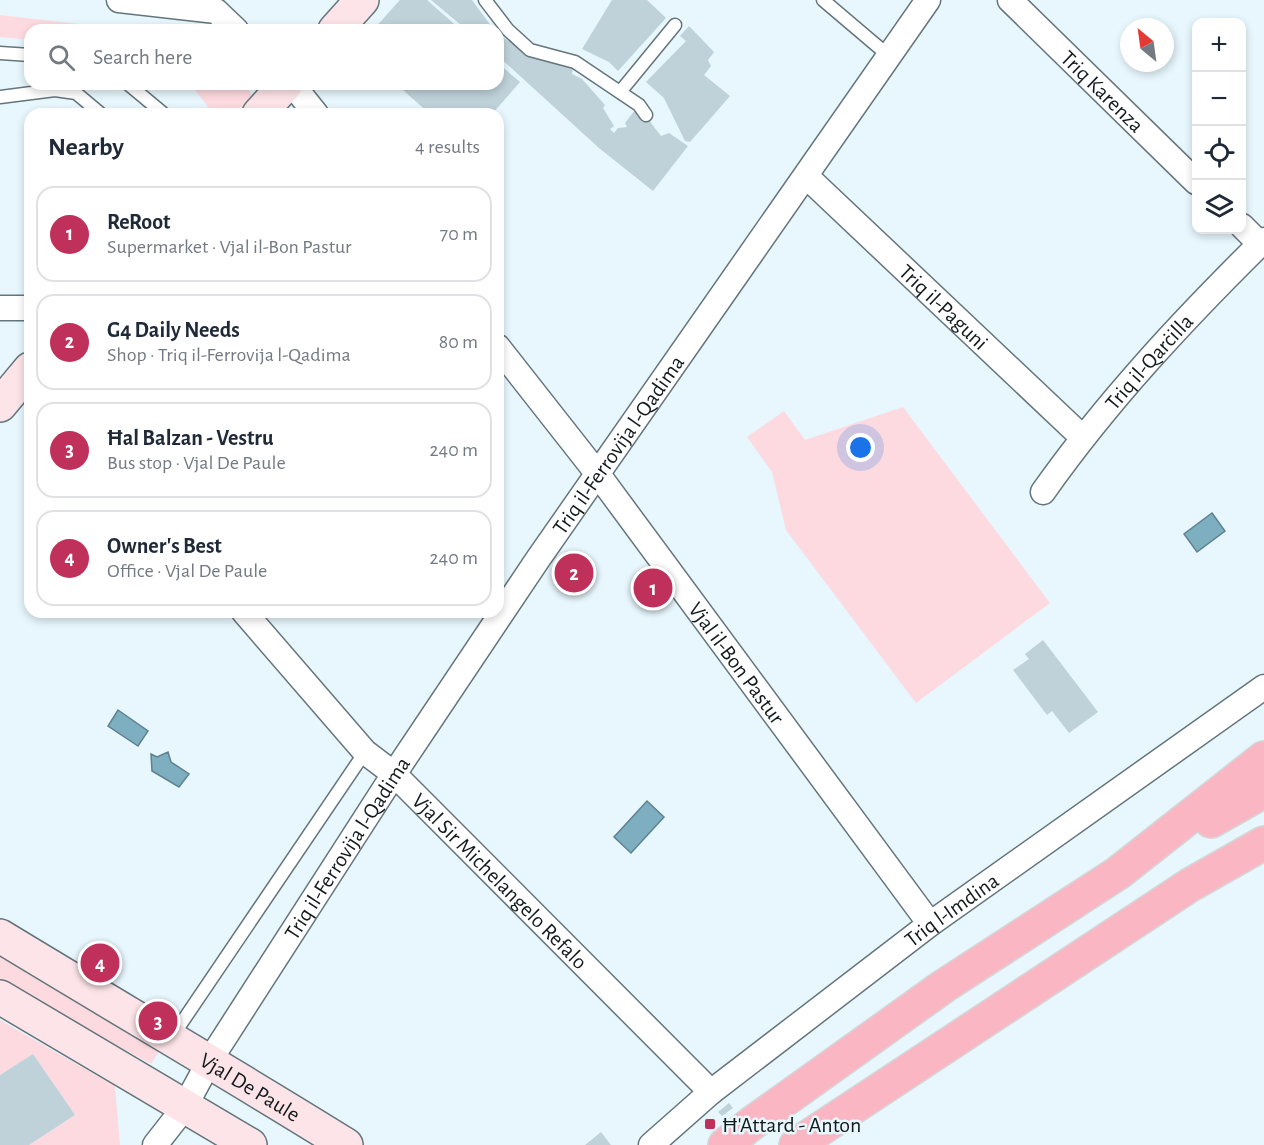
<!DOCTYPE html>
<meta charset="utf-8">
<style>
body{margin:0;font-family:"Alegreya Sans",sans-serif;background:#f6f6f7;color:#1f2937}
.controls{position:absolute;right:18px;top:18px;display:grid;overflow:hidden;border-radius:12px;box-shadow:0 3px 9px #0003}
.controls button{width:54px;height:54px;display:grid;place-items:center;padding:0;border:0;border-bottom:2px solid #e0e1e3;background:#fff;color:#1f2937;font:30px sans-serif}
.compass{position:absolute;left:1120px;top:18px;width:54px;height:54px;border-radius:50%;background:#fff;box-shadow:0 3px 9px #0003;rotate:331deg}
.you{position:absolute;left:861px;top:448px;width:21px;height:21px;margin:-15px;border:4px solid #fff;border-radius:50%;background:#1a73e8;box-shadow:0 0 0 9px #1a73e833}
.badge{display:grid;place-items:center;width:39px;height:39px;border-radius:50%;background:#bf305b;color:#fff;font-size:20px;font-weight:700}
.pin{position:absolute;translate:-50% -50%;border:3px solid #fff;box-shadow:0 2px 6px #0006}
.list{margin:0;padding:0;list-style:none}
h2{display:flex;justify-content:space-between;align-items:center;height:78px;margin:0;padding:0 24px;font-size:26px}
h2 small{font-size:20px;font-weight:400;color:#747a83}
.list li{display:grid;grid-template-columns:39px 1fr auto;gap:18px;align-items:center;box-sizing:border-box;height:96px;margin:0 12px 12px;padding:0 12px;border:2px solid #e0e1e3;border-radius:18px}
.list b{display:block;font-size:22px;white-space:nowrap}
.list p{margin:0;font-size:20px;white-space:nowrap;color:#747a83}
.list em{font-size:20px;font-style:normal;color:#747a83}
.icon{flex:none;width:33px;height:33px;fill:none;stroke:currentColor;stroke-width:2;stroke-linecap:round;stroke-linejoin:round}
.map{position:relative;flex:none;width:1264px;height:1145px;overflow:hidden}
.search{position:absolute;background:#fff;box-shadow:0 3px 9px #0003;left:24px;top:24px;width:480px;height:66px;display:flex;align-items:center;gap:15px;box-sizing:border-box;padding:0 21px;border-radius:18px;color:#747a83;font-size:22px}
.panel{position:absolute;background:#fff;box-shadow:0 3px 9px #0003;left:24px;top:108px;width:480px;height:510px;border-radius:18px}
.map>svg:first-child{display:block}
.green{fill:#fddadf}
.water{fill:#7eafc1;stroke:#5e8290;stroke-width:1.5}
.building{fill:#bfd1d9}
.lines{fill:none;stroke-linecap:round;stroke-linejoin:round}
.service-casing{stroke:#64757c;stroke-width:15}
.minor-casing{stroke:#64757c;stroke-width:27}
.secondary-casing{stroke:#64757c;stroke-width:36}
.trunk-casing{stroke:#d5d6d6;stroke-width:36}
.service{stroke:#fff;stroke-width:12}
.minor{stroke:#fff;stroke-width:24}
.secondary{stroke:#fde4e8;stroke-width:33}
.trunk{stroke:#fab7c3;stroke-width:33}
.poi-dot{fill:#bf305b;stroke:#e7f7fd;stroke-width:2}
.labels{text-anchor:middle;stroke-width:5;stroke-linejoin:round;paint-order:stroke}
.street-label{font-size:22px;fill:#131a1c;stroke:#e7f7fd}
.poi-label{font-size:22px;fill:#131a1c;stroke:#e7f7fd;text-anchor:start}
</style>
<div class="map">
<svg width="1264" height="1145" viewBox="0 0 1264 1145">
<rect width="100%" height="100%" fill="#e7f7fd"/>
<g class="green">
<path d="M0,15l130,15h-100v10l-30,-3z"/>
<path d="M190,84h55l7,11 -17,19h-21z"/>
<path d="M903,407l147,196 -134,100 -130,-173 -14,-58 -25,-35 37,-26 21,29z"/>
<path d="M0,954l160,96 -9,14 -151,-83z"/>
<path d="M0,1020l115,66 5,59h-91l46,-30 -42,-61 -33,21z"/>
</g>
<g class="water">
<path d="M1212,513l13,18 -28,21 -13,-18z"/>
<path d="M118,710l30,21 -10,15 -30,-20z"/>
<path d="M168,752l3,10 18,12 -10,13 -27,-16 -1,-17 6,3z"/>
<path d="M647,801l17,16 -33,36 -17,-16z"/>
</g>
<g class="building">
<path d="M400,0h27l34,30h-88z"/>
<path d="M431,0h41l22,30h-27z"/>
<path d="M612,0h35l19,18 -48,53 -9,-9 -27,-13z"/>
<path d="M689,26l25,26 -6,8 3,6 -7,9 26,21 -40,46 -5,-1 -21,-43 -18,-16 40,-41 -6,-5z"/>
<path d="M498,34l28,19 47,15 -1,6 10,5 23,26 -2,3 11,18 -4,3 4,4 4,-5 9,-1 -2,-4 10,-13 10,11 3,-2 13,17 8,-3 19,13 -35,45 -54,-43 -101,-92z"/>
<path d="M498,63l22,19 -28,32h-62l-34,-30h102z"/>
<path d="M1043,640l55,72 -29,21 -17,-22 -5,4 -34,-45 16,-11 -4,-5z"/>
<path d="M33,1054l42,61 -46,30h-29v-70z"/>
<path d="M729,1103l4,5 -11,8 -4,-4z"/>
<path d="M601,1132l10,13h-26z"/>
</g>
<g class="lines">
<g class="service-casing">
<g id="service">
<path d="M485,0l23,30 22,20 45,12 64,43 7,10"/>
<path d="M823,0l66,56"/>
<path d="M0,53l30,2"/>
<path d="M128,84l36,30"/>
<path d="M620,92l55,-67"/>
<path d="M0,97l55,-7 21,3 25,21"/>
<path d="M172,1037l193,-285"/>
</g>
</g>
<g class="minor-casing">
<g id="minor">
<path d="M119,0l97,11 20,19"/>
<path id="s1" d="M1010,0l186,182"/>
<path d="M292,84l24,30"/>
<path id="s2" d="M806,176l276,261"/>
<path d="M1242,226l18,18"/>
<path d="M0,308h30"/>
<path id="s3" d="M498,347l99,126 333,451"/>
<path id="s4" d="M1043,492c65,-92 141,-173 221,-252"/>
<path id="s5" d="M244,612l121,140 29,22 317,318"/>
<path id="s6" d="M155,1145l29,-37 26,-48 184,-286 144,-215 390,-559"/>
<path id="s7" d="M651,1145l60,-53 219,-168 334,-237"/>
</g>
</g>
<g class="secondary-casing">
<g id="secondary">
<path d="M335,30l27,-30"/>
<path d="M259,114l27,-30"/>
<path d="M0,405l30,-36"/>
<path id="s8" d="M0,936c115,70 232,138 346,209"/>
<path d="M0,997l250,148"/>
</g>
</g>
<g class="trunk-casing">
<g id="trunk">
<path d="M1211,821l53,-30"/>
<path d="M725,1145l26,-21 193,-138 174,-113 146,-115"/>
<path d="M796,1145l394,-260 74,-42"/>
</g>
</g>
<use href="#service" class="service"/>
<use href="#minor" class="minor"/>
<use href="#secondary" class="secondary"/>
<use href="#trunk" class="trunk"/>
</g>
<rect class="poi-dot" x="704" y="1118" width="12" height="12" rx="3"/>
<g class="labels">
<g class="street-label">
<text dy="8" stroke="none"><textPath href="#s1" startOffset="130">Triq Karenza</textPath></text>
<text dy="8" stroke="none"><textPath href="#s2" startOffset="190">Triq il-Paguni</textPath></text>
<text dy="8" stroke="none"><textPath href="#s4" startOffset="168">Triq il-Qarċilla</textPath></text>
<text dy="8" stroke="none"><textPath href="#s6" startOffset="840">Triq il-Ferrovija l-Qadima</textPath></text>
<text dy="8" stroke="none"><textPath href="#s3" startOffset="396">Vjal il-Bon Pastur</textPath></text>
<text dy="8" stroke="none"><textPath href="#s6" startOffset="354">Triq il-Ferrovija l-Qadima</textPath></text>
<text dy="8" stroke="none"><textPath href="#s5" startOffset="372">Vjal Sir Michelangelo Refalo</textPath></text>
<text dy="8" stroke="none"><textPath href="#s7" startOffset="382">Triq l-Imdina</textPath></text>
<text dy="8" stroke="none"><textPath href="#s8" startOffset="292">Vjal De Paule</textPath></text>
</g>
<g class="poi-label">
<text x="722" y="1132">Ħ'Attard - Anton</text>
</g>
</g>
</svg>
<div class="controls">
<button>+</button>
<button>−</button>
<button><svg class="icon" aria-label="locate" viewBox="0 0 24 24"><circle cx="12" cy="12" r="6"/><path d="M12 2v4M12 18v4M2 12h4M18 12h4"/></svg></button>
<button><svg class="icon" aria-label="layers" viewBox="0 0 24 24"><path d="M12 4l9 5-9 5-9-5zM3 14l9 5 9-5"/></svg></button>
</div>
<svg class="compass" viewBox="-18 -18 36 36"><path d="M0-13l5 13h-10z" fill="#e53935"/><path d="M0 13l5-13h-10z" fill="#747a83"/></svg>
<div class="you"></div>
<div class="pin badge" style="left:653px;top:588px">1</div>
<div class="pin badge" style="left:574px;top:573px">2</div>
<div class="pin badge" style="left:158px;top:1021px">3</div>
<div class="pin badge" style="left:100px;top:963px">4</div>
<div class="search"><svg class="icon" aria-label="search" viewBox="0 0 24 24"><circle cx="10" cy="10" r="6"/><path d="M15 15l6 6"/></svg>Search here</div>
<section class="panel">
<h2>Nearby<small>4 results</small></h2>
<ul class="list">
<li><span class="badge">1</span><div><b>ReRoot</b><p>Supermarket · Vjal il-Bon Pastur</p></div><em>70 m</em></li>
<li><span class="badge">2</span><div><b>G4 Daily Needs</b><p>Shop · Triq il-Ferrovija l-Qadima</p></div><em>80 m</em></li>
<li><span class="badge">3</span><div><b>Ħal Balzan - Vestru</b><p>Bus stop · Vjal De Paule</p></div><em>240 m</em></li>
<li><span class="badge">4</span><div><b>Owner's Best</b><p>Office · Vjal De Paule</p></div><em>240 m</em></li>
</ul>
</section>
</div>
